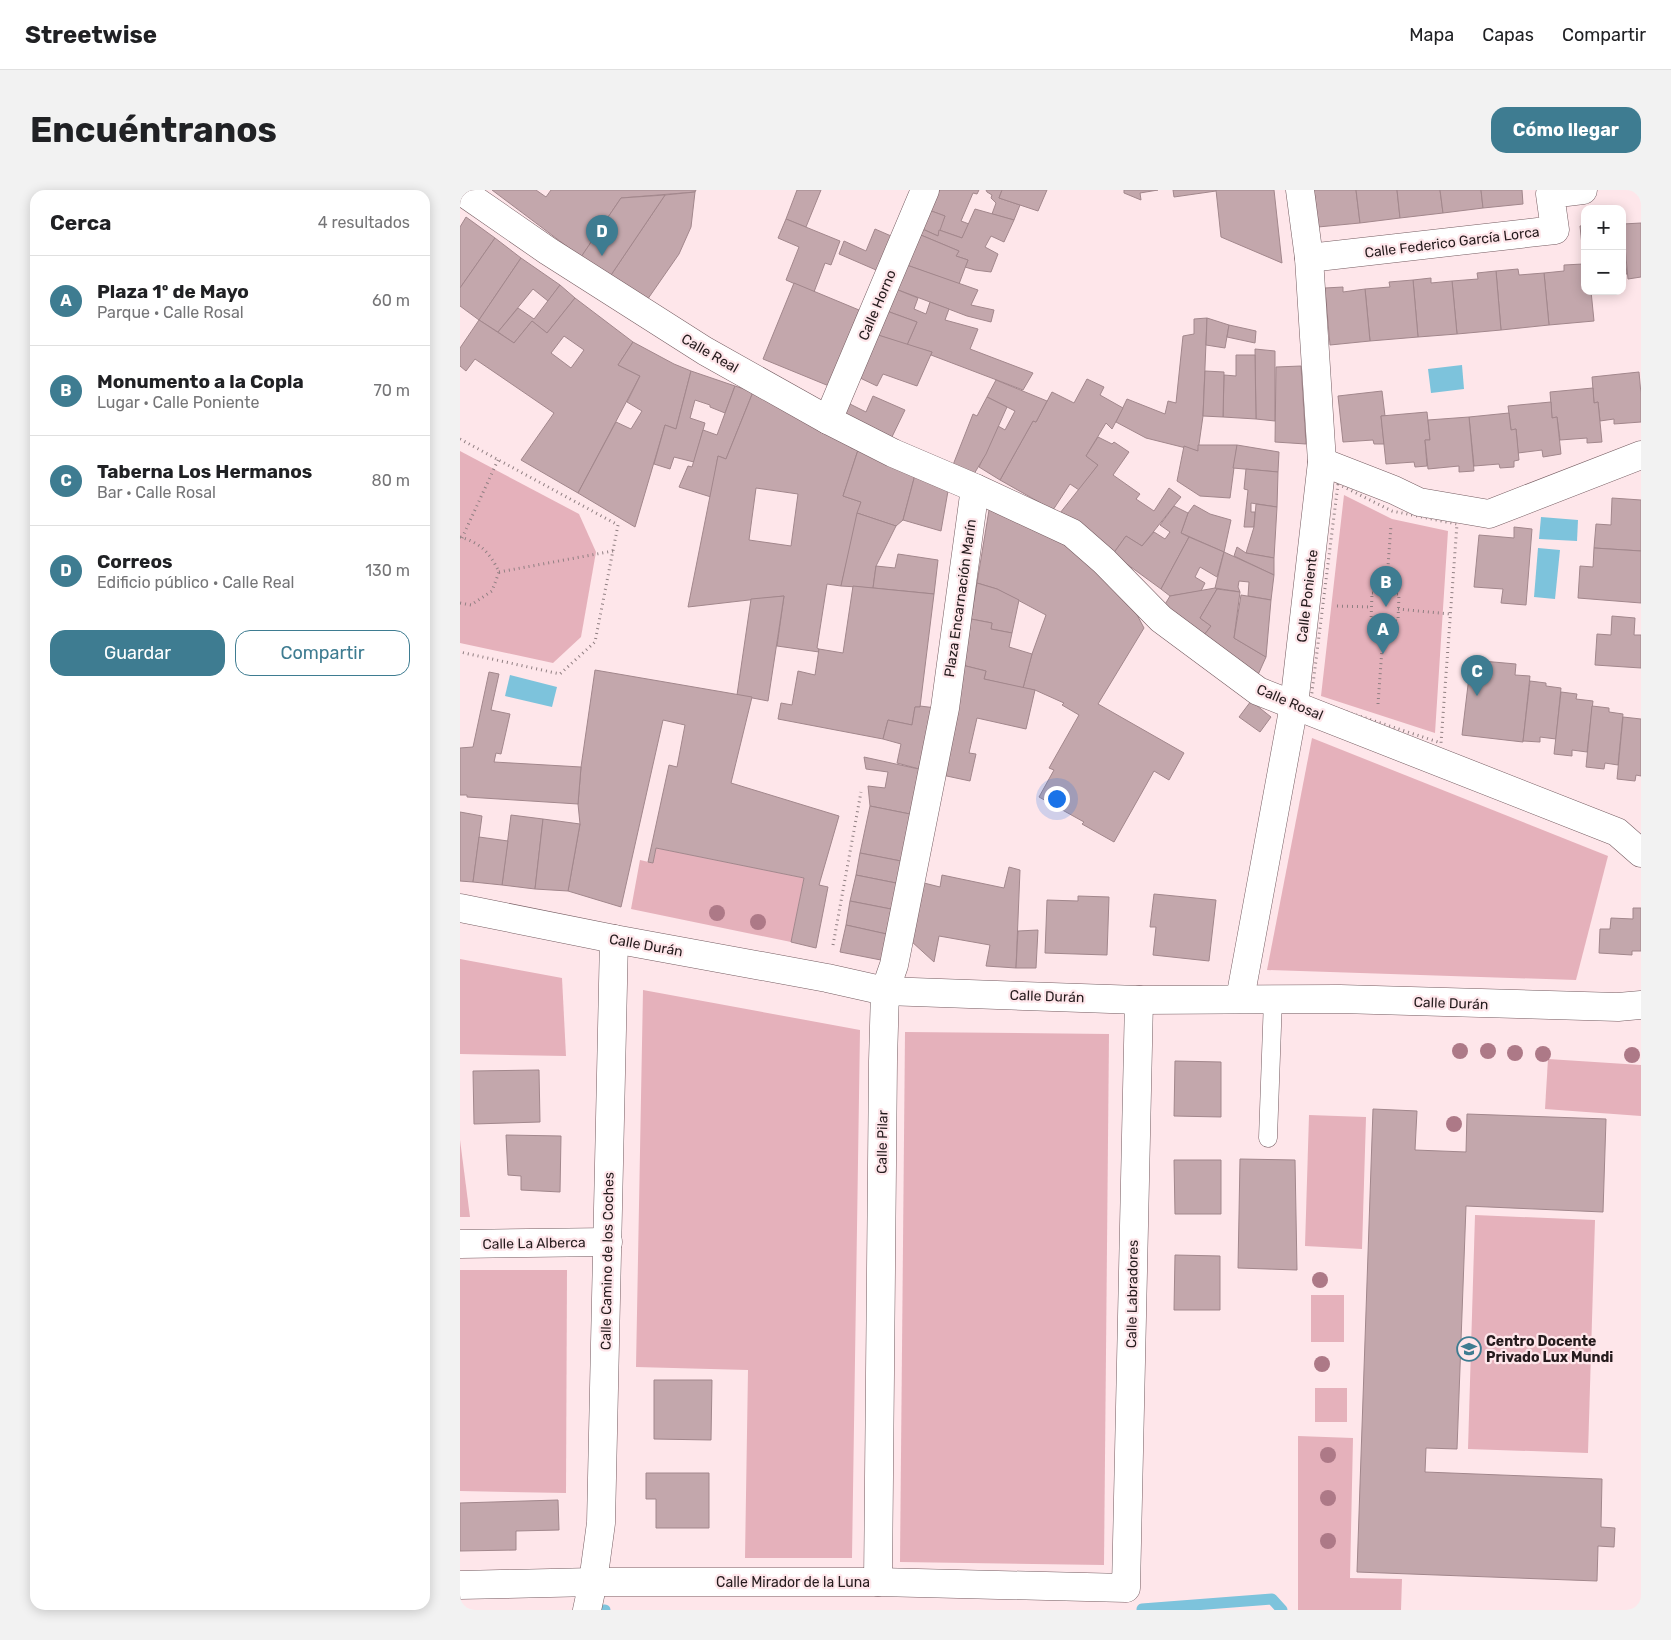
<!DOCTYPE html>
<html lang="es">
<meta charset="utf-8">
<style>
body{margin:0;font-family:Rubik,sans-serif;background:#f2f2f2;color:#202124}
.controls{position:absolute;right:15px;top:15px;display:grid;overflow:hidden;border-radius:10px;box-shadow:0 2px 12px #0003}
.controls button{width:45px;height:45px;display:grid;place-items:center;padding:0;border:0;border-bottom:1px solid #e0e0e0;background:#fff;color:#202124;font:25px sans-serif}
.you{position:absolute;left:596px;top:608px;width:18px;height:18px;margin:-12px;border:4px solid #fff;border-radius:50%;background:#1a73e8;box-shadow:0 0 0 8px #1a73e833}
.badge{display:grid;place-items:center;width:32px;height:32px;border-radius:50%;background:#3e7c91;color:#fff;font-size:16px;font-weight:700}
.pin{position:absolute;translate:-50% -41px;filter:drop-shadow(0 1px 2px #0008)}
.pin::after{content:'';position:absolute;top:26px;width:18px;height:15px;background:inherit;clip-path:polygon(0 0,100% 0,50% 100%)}
.list{margin:0;padding:0;list-style:none}
h2{display:flex;justify-content:space-between;align-items:center;height:65px;margin:0;padding:0 20px;font-size:21px}
h2 small{font-size:16px;font-weight:400;color:#757577}
.list li{display:grid;grid-template-columns:32px 1fr auto;gap:15px;align-items:center;box-sizing:border-box;height:90px;padding:0 20px;border-top:1px solid #e0e0e0}
.list b{display:block;font-size:19px;white-space:nowrap}
.list p{margin:0;font-size:16px;white-space:nowrap;color:#757577}
.list em{font-size:16px;font-style:normal;color:#757577}
.actions{display:flex;gap:10px;padding:15px 20px}
.actions a{flex:1;padding:11px 0;border:1px solid #3e7c91;border-radius:15px;text-align:center;font-size:18px;color:#3e7c91}
.actions .main{background:#3e7c91;color:#fff}
.map{position:relative;flex:none;width:1181px;height:1420px;overflow:hidden;border-radius:15px}
header{display:flex;align-items:center;gap:30px;box-sizing:border-box;height:70px;padding:0 25px;background:#fff;border-bottom:1px solid #e0e0e0}
header strong{font-size:24px}
nav{display:flex;gap:28px;margin-inline-start:auto;font-size:18px}
.intro{display:flex;align-items:center;justify-content:space-between;box-sizing:border-box;height:120px;padding:0 30px}
h1{margin:0;font-size:35px}
.button{padding:12px 22px;border-radius:15px;background:#3e7c91;color:#fff;font-size:18px;font-weight:700}
main{display:flex;gap:30px;padding:0 30px}
aside{flex:1;background:#fff;border-radius:15px;box-shadow:0 2px 12px #0003}
.map>svg:first-child{display:block}
.green{fill:#e5b1bb}
.water{fill:#7dc3dc}
.lines{fill:none;stroke-linecap:round;stroke-linejoin:round}
.stream{stroke:#7dc3dc;stroke-width:11}
.building{fill:#c3a7ac;stroke:#a2878c;fill-rule:evenodd}
.service-casing{stroke:#755c61;stroke-width:19}
.minor-casing{stroke:#755c61;stroke-width:29}
.tertiary-casing{stroke:#755c61;stroke-width:29}
.path{stroke:#907f82;stroke-width:3;stroke-dasharray:1 4;stroke-linecap:butt}
.service{stroke:#fff;stroke-width:18}
.minor{stroke:#fff;stroke-width:28}
.tertiary{stroke:#fff;stroke-width:28}
.tree{fill:#ad7987}
.labels{text-anchor:middle;stroke-width:4.5;stroke-linejoin:round;paint-order:stroke}
.street-label{font-size:14px;fill:#251b1d;stroke:#fee6ea}
.poi-label{font-size:14px;font-weight:bold;fill:#251b1d;stroke:#fee6ea;text-anchor:start}
</style>
<header>
<strong>Streetwise</strong>
<nav><a>Mapa</a><a>Capas</a><a>Compartir</a></nav>
</header>
<div class="intro"><h1>Encuéntranos</h1><a class="button">Cómo llegar</a></div>
<main>
<aside>
<h2>Cerca<small>4 resultados</small></h2>
<ul class="list">
<li><span class="badge">A</span><div><b>Plaza 1º de Mayo</b><p>Parque · Calle Rosal</p></div><em>60 m</em></li>
<li><span class="badge">B</span><div><b>Monumento a la Copla</b><p>Lugar · Calle Poniente</p></div><em>70 m</em></li>
<li><span class="badge">C</span><div><b>Taberna Los Hermanos</b><p>Bar · Calle Rosal</p></div><em>80 m</em></li>
<li><span class="badge">D</span><div><b>Correos</b><p>Edificio público · Calle Real</p></div><em>130 m</em></li>
</ul>
<div class="actions"><a class="main">Guardar</a><a>Compartir</a></div>
</aside>
<div class="map">
<svg width="1181" height="1420" viewBox="0 0 1181 1420">
<rect width="100%" height="100%" fill="#fee6ea"/>
<g class="green">
<path d="M0,261l119,63 17,38 -15,85 -28,26 -93,-20z"/>
<path d="M884,305l48,24 56,12 -13,202 -114,-37z"/>
<path d="M852,548l296,118 -32,124 -309,-10z"/>
<path d="M196,658l148,30 -13,64 -160,-33 9,-49 13,3z"/>
<path d="M0,769l102,19 4,78 -106,-2z"/>
<path d="M183,800l217,40 -8,528h-107l3,-188 -112,-3z"/>
<path d="M445,842l204,2 -5,531 -204,-3z"/>
<path d="M1088,869l93,6v51l-96,-7z"/>
<path d="M849,925l57,2 -4,132 -57,-3z"/>
<path d="M0,950l10,77h-10z"/>
<path d="M1015,1025l120,5 -7,233 -120,-4z"/>
<path d="M0,1080h107l-1,223 -106,-2z"/>
<rect x="851" y="1105" width="33" height="47"/>
<rect x="855" y="1198" width="32" height="34"/>
<path d="M838,1246l55,2 -3,140 52,1 -1,31h-103z"/>
</g>
<g class="water">
<path d="M1002,175l2,24 -33,4 -3,-24z"/>
<path d="M1081,327l37,3 -1,21 -38,-2z"/>
<path d="M1078,358l22,2 -5,49 -21,-2z"/>
<path d="M50,485l47,12 -5,20 -47,-11z"/>
</g>
<g class="lines">
<g class="stream">
<path d="M682,1419l130,-10 10,11"/>
<path d="M143,1420h2"/>
</g>
</g>
<g class="building">
<path d="M32,0h44l10,7 5,-7h145l-1,2 -74,6 -40,59z"/>
<path d="M337,0h24l-15,37 -20,-8z"/>
<path d="M475,0h44l-2,4 -4,-1 -12,28 8,3 -7,14 -23,-8 6,-14 -19,-7z"/>
<path d="M526,0h16l-3,8 21,7 -6,15 -22,-6 4,-11 -5,-5 1,-3 -5,-3z"/>
<path d="M542,0h45l-9,21 -39,-13z"/>
<path d="M664,0h34l-18,3 1,7 -17,-7z"/>
<path d="M713,0h43v1l-42,6z"/>
<path d="M756,0h58l8,73 -61,-26z"/>
<path d="M854,0h42l4,33 -42,4z"/>
<path d="M896,0h41l3,28 -40,5z"/>
<path d="M937,0h43l3,23 -43,5z"/>
<path d="M980,0h41l2,18 -40,5z"/>
<path d="M1021,0h41l1,14 -40,4z"/>
<path d="M235,2l-4,35 -12,27 -34,49 -36,-25 56,-83z"/>
<path d="M205,5l-56,83 -28,-21 40,-59z"/>
<path d="M466,19l19,7 -7,20 -20,-9z"/>
<path d="M515,19l39,11 -10,22 -13,-6 -6,11 13,7 -7,18 -16,-2 -10,-3 3,-7 -12,-4 3,-5 -43,-18 2,-6 20,9 1,-6 23,8z"/>
<path d="M6,27l29,21 -35,50v-61z"/>
<path d="M326,29l54,22 -9,24 -6,-2 -11,29 -28,-12 13,-33 -21,-9z"/>
<path d="M1181,33v54l-13,2 -5,-55z"/>
<path d="M1125,35v49l-5,-48z"/>
<path d="M415,39l23,10 -15,34 -44,-19 5,-13 22,10z"/>
<path d="M1162,39l5,45h-5z"/>
<path d="M456,43l43,18 -3,5 12,4 -9,24 -58,-21z"/>
<path d="M35,48l26,20 -42,62 -19,-14v-18z"/>
<path d="M61,68l39,27 -12,16 -15,-12 -35,43 -19,-12z"/>
<path d="M441,73l77,27 -7,15 23,5 -3,12 -24,-6 -74,-28z"/>
<path d="M1123,74l2,10v17h6l3,30 -45,4 -5,-52 20,-2v-6z"/>
<path d="M1058,79l1,6 25,-2 5,52 -48,5 -5,-59z"/>
<path d="M1036,81l5,59 -44,4 -5,-53 26,-2 -1,-6z"/>
<path d="M971,88v5l21,-2 5,53 -39,3 -5,-57z"/>
<path d="M953,90l5,57 -48,4 -5,-52 25,-2 -1,-5z"/>
<path d="M334,93l65,27 -30,76 -66,-27z"/>
<path d="M100,95l15,13 -28,35 -15,-12 -18,22 -16,-11 20,-24 16,11z"/>
<path d="M883,97v5l22,-3 5,52 -40,4 -5,-57z"/>
<path d="M433,98l25,10 -4,11 12,5 4,-12 19,7 -4,11 33,9 -8,20 63,24 -10,17 -92,-35 1,-3 -25,-7 10,-23 -33,-12z"/>
<path d="M115,108l58,44 -15,23 22,11 -62,117 -57,-33 33,-47 -79,-54 -9,12 -6,-5v-18l19,-28 35,23 18,-22 15,12zM104,146l20,14 -13,18 -20,-15z"/>
<path d="M424,120l33,12 -10,23 -32,-11z"/>
<path d="M747,128l-4,98 -5,35 -52,-13 -30,-16 11,-23 38,15 3,-13 8,2 7,-67 11,-2v-15z"/>
<path d="M747,128l22,7 -4,23 -19,-3z"/>
<path d="M769,135l27,6 -1,12 -28,-6z"/>
<path d="M415,144l57,18 -15,34 -34,-12 -6,12 -19,-9z"/>
<path d="M173,152l41,22 17,7 -15,58 -11,-4 -30,102 -57,-34 38,-71 15,7 11,-18 -15,-9 13,-26 -22,-11z"/>
<path d="M795,159l20,2v70l-19,-2z"/>
<path d="M776,165h19l1,64 -33,-2 1,-42 12,1z"/>
<path d="M841,176l5,78 -31,-2 1,-75z"/>
<path d="M231,181l44,15 -10,27 -15,-6v-2l-15,-5 -5,18 15,5 -11,39 -20,-5 -4,12 -16,-5 11,-39 11,4z"/>
<path d="M745,181l19,1 -1,45 -20,-1z"/>
<path d="M1179,182l2,22v28l-27,2v-5l-14,2 -2,-19 -4,1 -2,-26z"/>
<path d="M627,189l17,8 -4,8 23,13 -11,21 -6,-6 -20,33 12,9 -19,25 -9,-6 -17,26 -53,-30 33,-59 3,1 16,-30 22,11z"/>
<path d="M536,190l51,21 -11,21 -3,-1 -33,59 -21,-13 19,-41 7,4 10,-19 -28,-14z"/>
<path d="M275,196l18,6 -27,67 -8,-3 -7,41 -32,-10 9,-21 4,1 11,-37 14,5z"/>
<path d="M1133,198l1,15 4,-1 4,40 -15,1v-5l-27,2 -3,-23 -5,1 -2,-26z"/>
<path d="M922,201l3,25h-4l3,28h-10l-1,-4 -30,2 -5,-46z"/>
<path d="M293,202l101,46 -3,10 7,2 -15,46 18,6 -20,84 -14,-2 -10,64 2,1v3l-42,-6 7,-50 -96,11 30,-151 8,3zM296,298l42,6 -7,52 -42,-6z"/>
<path d="M413,206l32,14 -16,33 -46,-28 5,-12 18,9z"/>
<path d="M527,207l20,10 -21,47 -15,25 -20,-9 22,-56 4,2z"/>
<path d="M1091,212l1,16 5,-1 4,37 -18,3 -1,-7 -24,3 -2,-24 -5,1 -3,-24z"/>
<path d="M967,222l3,28h-5l2,26 -12,1 -1,-5 -28,2 -5,-48z"/>
<path d="M1049,223l2,17 5,-1 3,31 -5,1v6l-14,1 -1,-4 -25,2 -5,-49z"/>
<path d="M1009,227l5,54 -15,1v-6l-31,3 -3,-29h5l-2,-20z"/>
<path d="M638,247l14,7 2,-2 15,10 -16,23 27,19 -4,5 18,12 15,-23 12,9 -39,49 -16,-10 -13,18 -53,-41 38,-48 -12,-9z"/>
<path d="M738,255h39l-7,53 -30,-2 -23,-15 7,-35 14,5z"/>
<path d="M777,255l42,7 -1,20 -45,-4z"/>
<path d="M398,260l58,21 -13,49 -7,6 -39,-13 4,-11 -18,-6z"/>
<path d="M786,279l32,3 -1,35 -26,-4v9h4l-1,15h-10l4,-37 -4,-1z"/>
<path d="M456,281l32,20 -7,40 -38,-11z"/>
<path d="M1152,308l29,2v51l-47,-3 2,-24 15,1z"/>
<path d="M530,314l84,42 52,48 18,34 -46,76 86,49 -15,27 -15,-9 -40,71 -32,-18 2,-2 -45,-25 15,-27 -5,-2 30,-53 -17,-10 2,-2 -29,-13 -12,-2 9,-34 14,-39 -49,-26 -20,-6z"/>
<path d="M796,314l21,3 -3,51 -28,-5 8,-26z"/>
<path d="M734,315l16,9 21,6 -7,32 -43,-19 7,-20z"/>
<path d="M714,316l14,7 -7,20 8,4 -28,52 -48,-35 13,-18 16,10 12,-14 11,7 5,-7 -10,-7z"/>
<path d="M397,323l39,13 -20,40 -3,22 -32,-2z"/>
<path d="M1054,337l18,2 -6,76 -25,-2 2,-14 -29,-2 5,-52 35,3z"/>
<path d="M729,347l35,15 -7,25 -17,-10 -5,10 10,6 -4,8 -31,5 -9,-7z"/>
<path d="M777,357l9,6 28,5v17l-40,-19z"/>
<path d="M1134,358l47,3v52l-63,-5 2,-32 13,1z"/>
<path d="M764,362l50,23 -3,25 -23,-4 1,-14 -10,-1 -1,6 2,5 -25,-4z"/>
<path d="M438,364l40,6 -4,34 -61,-6 3,-22 19,2z"/>
<path d="M517,393l20,6 22,11 -7,33 -21,-4 1,-6 -21,-4z"/>
<path d="M393,396l81,8 -14,113h-5l-3,18 -24,-5 -5,19 -105,-20 3,-16 11,2 6,-34 17,4 4,-26 24,4z"/>
<path d="M755,398l2,1 -17,29 11,8 -10,13 -40,-28 9,-15z"/>
<path d="M757,399l23,3 -6,46 32,19 -9,20 -56,-38 10,-13 -11,-8z"/>
<path d="M781,405l30,5 -5,57 -32,-19z"/>
<path d="M324,406l-16,105 -31,-6 14,-96z"/>
<path d="M1152,426l23,2 -1,17h7v33l-46,-3 2,-31 14,1z"/>
<path d="M511,429l21,4 -1,6 21,4 -3,14 23,7 -9,34 -39,-9 2,-8 -24,-6z"/>
<path d="M1011,470l45,4 -1,11 15,1 -7,66 -61,-7z"/>
<path d="M502,475l24,6 -2,8 51,11 -9,39 -49,-11 -8,35 7,1 -6,27 -28,-6z"/>
<path d="M135,480l157,27 -21,86 108,33 -20,69 9,2 -12,61 -25,-6 13,-64 -148,-30 -3,15 -5,-1 21,-97 8,2 8,-42 -22,-5 -42,187 -53,-16 12,-67 -2,-20 3,-37z"/>
<path d="M29,482l10,2 -8,36 19,4 -9,40 -5,-1 -2,9 87,5 -3,37 -111,-7v-2h-7v-47l13,-1z"/>
<path d="M1070,491l16,2v3l15,2 -5,51 -16,-2v5l-17,-1z"/>
<path d="M1101,502l16,2 -1,5 17,2 -6,51 -15,-2v6l-18,-2z"/>
<path d="M791,511l20,16 -11,15 -21,-15z"/>
<path d="M460,516l16,2 -13,62 -26,-7 4,-19 -18,-5 5,-19 24,5 3,-18h5z"/>
<path d="M1132,516l17,2v4l14,2 -5,51 -13,-2 -1,6 -18,-2z"/>
<path d="M1163,527l18,2v57l-5,-1 -1,6 -18,-2z"/>
<path d="M404,567l59,13 -8,45 -45,-9 -2,-20 17,2 3,-16 -22,-3z"/>
<path d="M410,616l45,9 -9,47 -46,-9z"/>
<path d="M0,622l22,4 -9,66 -13,-1z"/>
<path d="M51,625l32,4 -8,70 -33,-4z"/>
<path d="M83,629l37,5 -12,67 -33,-2z"/>
<path d="M19,647l29,4 -6,44 -29,-3z"/>
<path d="M400,663l46,9 -5,22 -45,-9z"/>
<path d="M549,677l11,3 -4,98 -30,-2 4,-21 -51,-9 -5,26 -23,-21 9,-59 20,5 2,-12 62,13z"/>
<path d="M396,685l45,9 -5,26 -46,-9z"/>
<path d="M694,704l62,6 -7,61 -56,-6 3,-28h-6z"/>
<path d="M618,706l31,1 -2,58 -62,-2 2,-53 31,1z"/>
<path d="M390,711l46,9 -5,25 -45,-10z"/>
<path d="M1173,718h8v43h-9v4l-33,-2 1,-24h10l1,-11 22,1z"/>
<path d="M386,735l45,10 -5,26 -46,-9z"/>
<path d="M578,740l-2,38h-20l2,-37z"/>
<path d="M715,871l46,1v55l-47,-1z"/>
<path d="M79,880l1,52 -66,2 -1,-53z"/>
<path d="M913,919l44,2 -2,39 51,2 1,-38 139,5 -3,93 -137,-6 -9,243 -31,-1 -1,24 177,7 -1,48 14,1 -1,19 -16,-1 -1,35 -240,-9z"/>
<path d="M46,945l55,1 -1,56 -39,-2v-14l-13,-1z"/>
<path d="M780,969l55,1 2,110 -59,-2z"/>
<path d="M714,970h47v54h-46z"/>
<path d="M715,1065l45,1v54h-46z"/>
<path d="M194,1190h58l-1,60 -57,-1z"/>
<path d="M186,1283h63v55h-53v-29h-10z"/>
<path d="M98,1310l1,30 -43,1v19l-56,1v-48z"/>
</g>
<g class="lines">
<g class="service-casing">
<path id="service" d="M808,948l5,-139"/>
</g>
<g class="minor-casing">
<g id="minor">
<path d="M849,68l246,-28 -5,-36 33,-4"/>
<path d="M368,230l97,-230"/>
<path d="M862,272l72,28 25,12 70,12 152,-59"/>
<path d="M780,809l54,-294 28,-243 -13,-204 -9,-68"/>
<path d="M0,1054l148,-2"/>
<path d="M418,1392l5,-521 2,-70 9,-26 51,-257 30,-220"/>
<path d="M0,1395l133,-3h285l248,6 13,-588"/>
<path d="M127,1420l6,-28 8,-59 13,-584"/>
</g>
</g>
<g class="tertiary-casing">
<g id="tertiary">
<path d="M0,0l88,61 157,100 123,69 65,33 82,35 97,45 32,28 57,58 97,72 359,141 24,21"/>
<path d="M0,718l154,31 213,39 58,13 254,9 201,-1 278,8 23,-2"/>
</g>
</g>
<g class="path">
<path d="M0,249l158,86 -23,117 -35,32 -100,-22"/>
<path d="M878,294l54,27 65,13 -16,219 -130,-43z"/>
<path d="M0,347c21,6 30,16 39,35l-7,19 -21,14 -11,-2"/>
<path d="M2,348l36,-78"/>
<path d="M39,382l114,-21"/>
<path d="M912,403l27,1 -1,27h-27z"/>
<path d="M926,404l5,-69"/>
<path d="M877,416l35,1"/>
<path d="M938,419l52,5"/>
<path d="M918,514l6,-83"/>
<path d="M373,755l28,-153"/>
</g>
<use href="#service" class="service"/>
<use href="#minor" class="minor"/>
<use href="#tertiary" class="tertiary"/>
</g>
<g class="tree">
<circle cx="257" cy="723" r="8"/>
<circle cx="298" cy="732" r="8"/>
<circle cx="1000" cy="861" r="8"/>
<circle cx="1028" cy="861" r="8"/>
<circle cx="1055" cy="863" r="8"/>
<circle cx="1083" cy="864" r="8"/>
<circle cx="1172" cy="865" r="8"/>
<circle cx="994" cy="934" r="8"/>
<circle cx="860" cy="1090" r="8"/>
<circle cx="862" cy="1174" r="8"/>
<circle cx="868" cy="1265" r="8"/>
<circle cx="868" cy="1308" r="8"/>
<circle cx="868" cy="1351" r="8"/>
</g>
<defs>
<g id="school-ring" transform="scale(1.25)"><circle r="9.5" fill="#fee6ea" stroke="#3e7c91" stroke-width="1.5"/><path d="M0-5L7-2L0 1L-7-2ZM-4 1L0 2.5L4 1V4Q0 6-4 4Z" fill="#3e7c91"/></g>
</defs>
<g fill-rule="evenodd">
<use href="#school-ring" x="1009" y="1159"/>
</g>
<g class="labels">
<g class="street-label">
<text transform="translate(992 52) rotate(-7)" y="5">Calle Federico García Lorca</text>
<text transform="translate(417 115) rotate(-67)" y="5">Calle Horno</text>
<text transform="translate(250 163) rotate(30)" y="5">Calle Real</text>
<text transform="translate(847 406) rotate(-83)" y="5">Calle Poniente</text>
<text transform="translate(500 408) rotate(-82)" y="5">Plaza Encarnación Marín</text>
<text transform="translate(830 512) rotate(23)" y="5">Calle Rosal</text>
<text transform="translate(186 755) rotate(10)" y="5">Calle Durán</text>
<text transform="translate(587 806) rotate(2)" y="5">Calle Durán</text>
<text transform="translate(991 813) rotate(2)" y="5">Calle Durán</text>
<text transform="translate(422 952) rotate(-89)" y="5">Calle Pilar</text>
<text transform="translate(74 1053) rotate(-1)" y="5">Calle La Alberca</text>
<text transform="translate(147 1071) rotate(-89)" y="5">Calle Camino de los Coches</text>
<text transform="translate(672 1104) rotate(-89)" y="5">Calle Labradores</text>
<text x="333" y="1397">Calle Mirador de la Luna</text>
</g>
<g class="poi-label">
<text x="1026" y="1156">Centro Docente<tspan x="1026" dy="16">Privado Lux Mundi</tspan></text>
</g>
</g>
</svg>
<div class="controls">
<button>+</button>
<button>−</button>
</div>
<div class="you"></div>
<div class="pin badge" style="left:923px;top:464px">A</div>
<div class="pin badge" style="left:926px;top:417px">B</div>
<div class="pin badge" style="left:1017px;top:506px">C</div>
<div class="pin badge" style="left:142px;top:66px">D</div>
</div>
</main>
